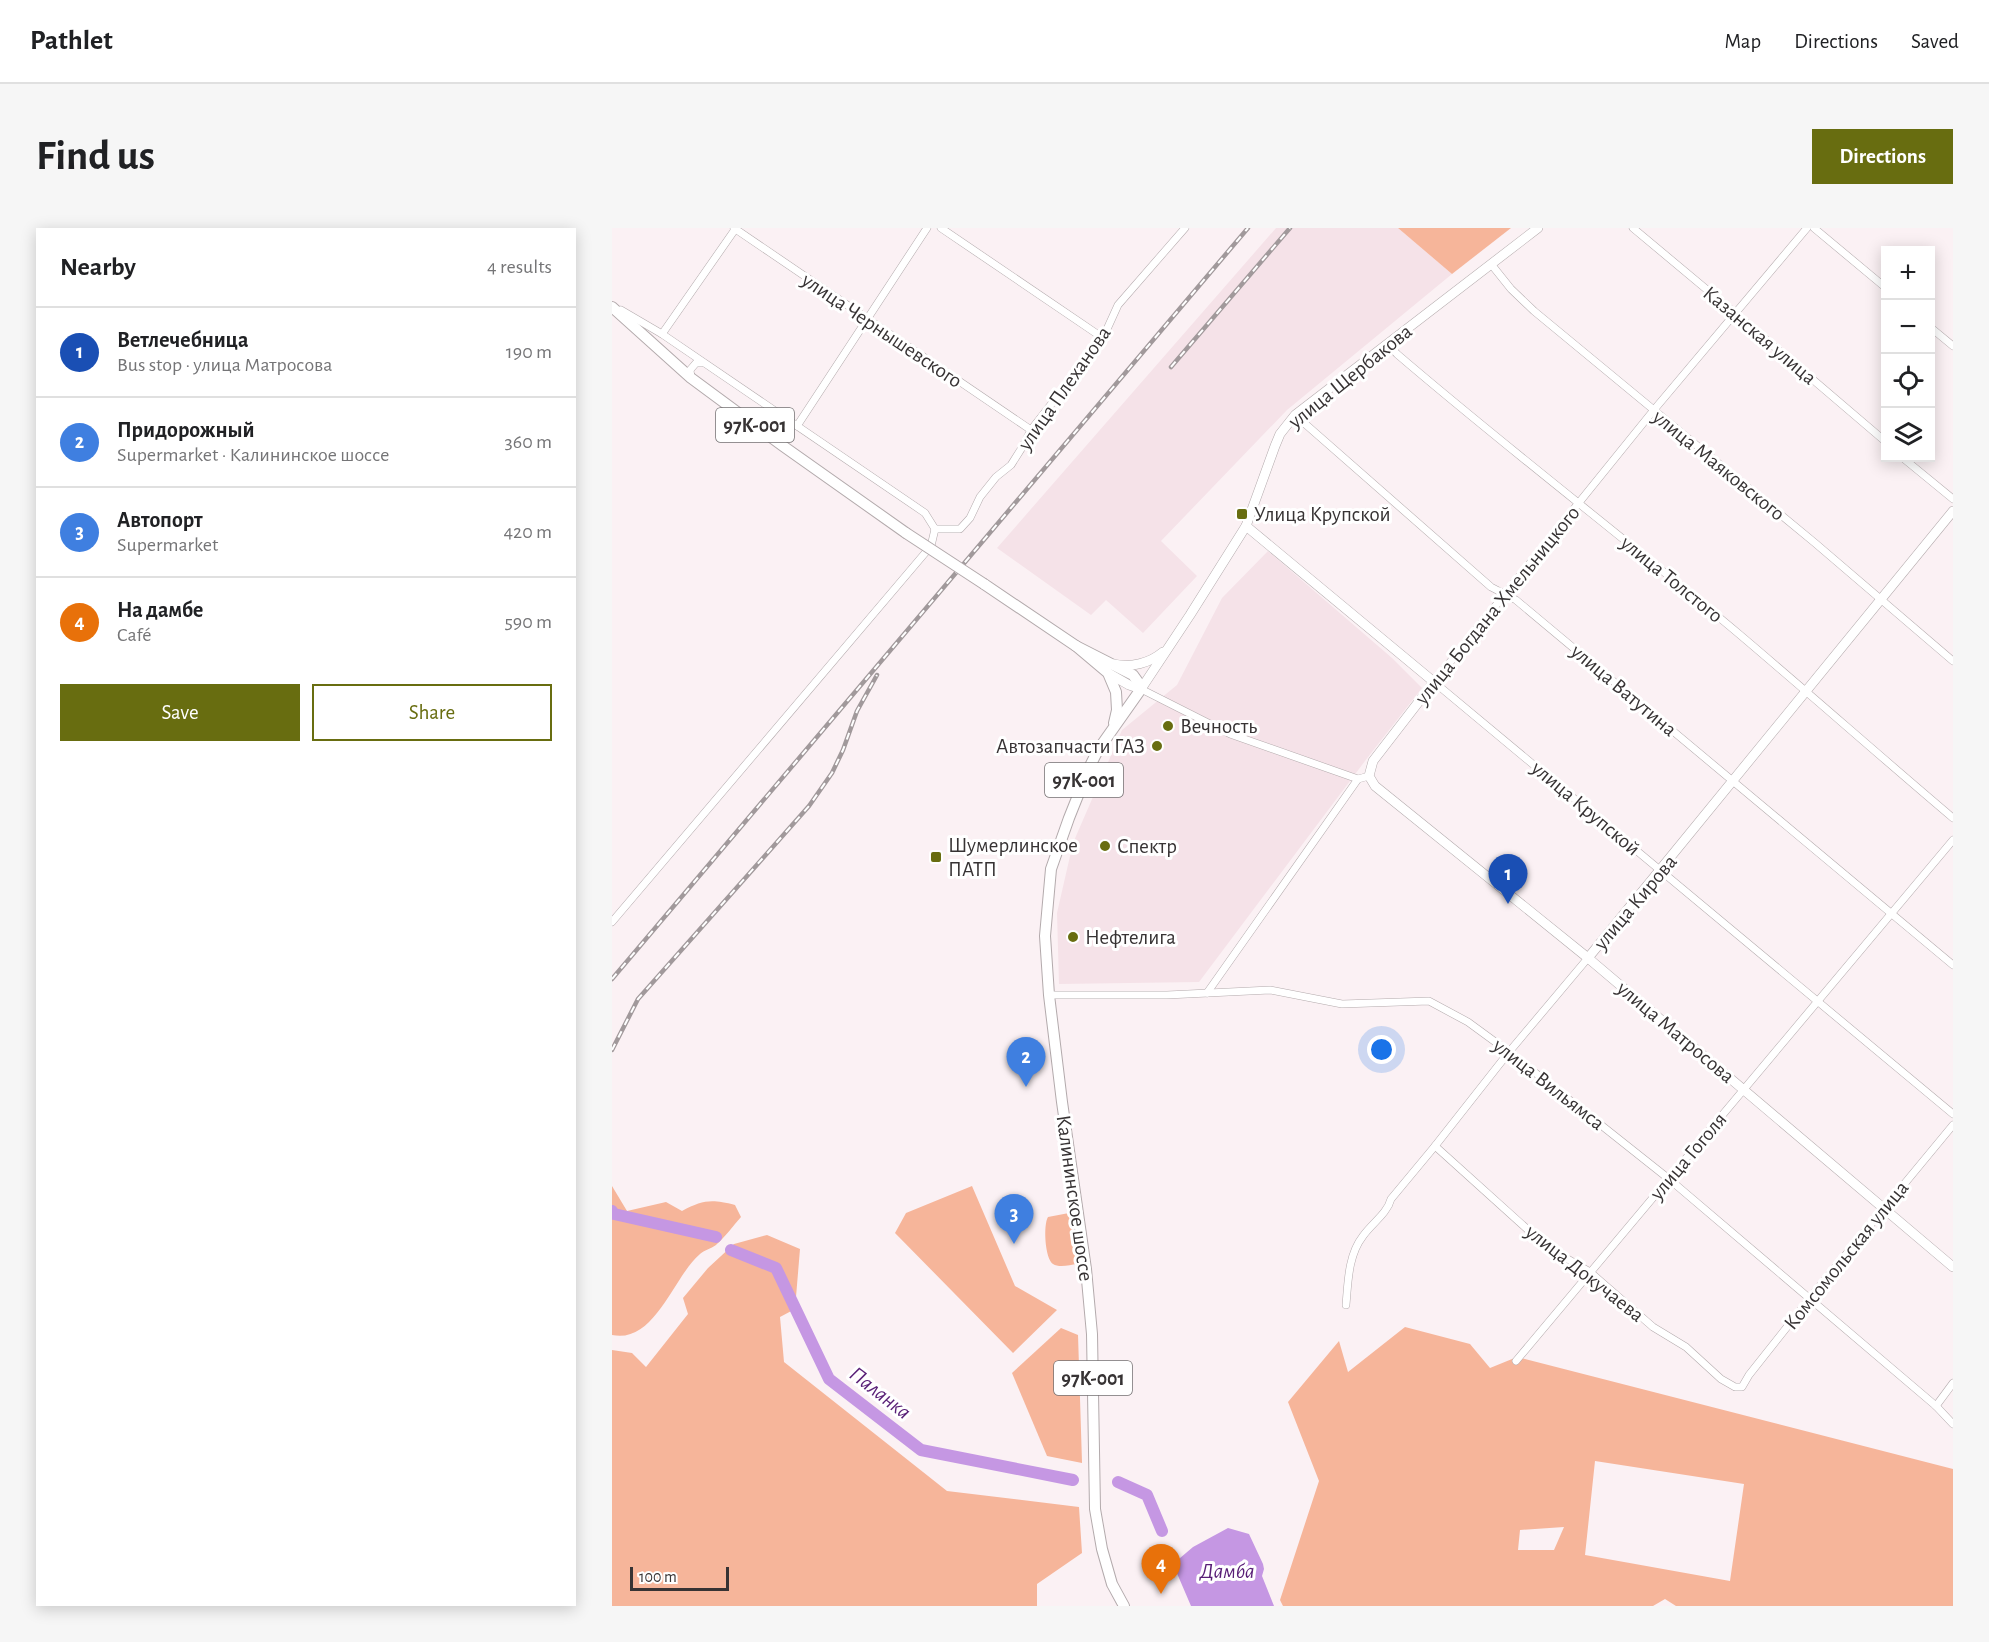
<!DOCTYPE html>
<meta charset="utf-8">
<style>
body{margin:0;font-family:"Alegreya Sans",sans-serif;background:#f6f6f6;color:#202124}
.controls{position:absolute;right:18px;top:18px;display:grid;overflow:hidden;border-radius:0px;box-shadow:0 3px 15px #0003}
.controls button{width:54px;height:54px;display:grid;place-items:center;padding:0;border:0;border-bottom:2px solid #e0e0e0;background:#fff;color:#202124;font:30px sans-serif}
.scale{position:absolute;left:18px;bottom:15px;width:99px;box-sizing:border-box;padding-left:6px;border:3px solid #373334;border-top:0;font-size:16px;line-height:21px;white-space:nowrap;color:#373334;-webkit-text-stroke:4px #fff;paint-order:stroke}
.you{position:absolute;left:770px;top:822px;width:21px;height:21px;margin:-15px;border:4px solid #fff;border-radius:50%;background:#1a73e8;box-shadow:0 0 0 9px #1a73e833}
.badge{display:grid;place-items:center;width:39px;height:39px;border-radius:50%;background:#686d10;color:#fff;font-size:20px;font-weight:700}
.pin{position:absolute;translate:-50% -50px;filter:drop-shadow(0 2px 3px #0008)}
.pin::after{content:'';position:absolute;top:32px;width:21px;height:18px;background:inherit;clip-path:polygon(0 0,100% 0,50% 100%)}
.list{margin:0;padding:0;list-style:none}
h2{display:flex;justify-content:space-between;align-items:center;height:78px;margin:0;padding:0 24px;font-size:26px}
h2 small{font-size:20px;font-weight:400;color:#757577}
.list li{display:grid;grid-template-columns:39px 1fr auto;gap:18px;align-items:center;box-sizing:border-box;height:90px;padding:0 24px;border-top:2px solid #e0e0e0}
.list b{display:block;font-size:22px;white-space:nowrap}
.list p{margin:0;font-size:20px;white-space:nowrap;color:#757577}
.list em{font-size:20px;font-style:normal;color:#757577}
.actions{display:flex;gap:12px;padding:18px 24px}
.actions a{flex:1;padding:14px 0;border:2px solid #686d10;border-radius:0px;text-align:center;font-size:21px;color:#686d10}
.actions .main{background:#686d10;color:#fff}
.icon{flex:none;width:33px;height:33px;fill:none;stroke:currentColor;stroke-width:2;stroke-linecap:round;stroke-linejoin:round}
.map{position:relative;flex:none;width:1341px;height:1378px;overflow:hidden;border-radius:0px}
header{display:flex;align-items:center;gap:36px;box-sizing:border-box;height:84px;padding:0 30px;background:#fff;border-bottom:2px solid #e0e0e0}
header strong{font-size:28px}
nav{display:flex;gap:33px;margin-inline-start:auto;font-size:21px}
.intro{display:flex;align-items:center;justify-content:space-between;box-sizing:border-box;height:144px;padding:0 36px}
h1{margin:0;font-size:42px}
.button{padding:15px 27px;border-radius:0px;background:#686d10;color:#fff;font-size:21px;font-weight:700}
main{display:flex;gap:36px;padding:0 36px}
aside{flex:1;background:#fff;border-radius:0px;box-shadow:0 3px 15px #0003}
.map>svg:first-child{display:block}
.built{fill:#f5e2e8}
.green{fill:#f6b59a;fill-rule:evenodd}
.water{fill:#c597e3}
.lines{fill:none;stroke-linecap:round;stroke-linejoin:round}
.river{stroke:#c597e3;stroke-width:12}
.street-casing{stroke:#b3aaac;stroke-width:8}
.secondary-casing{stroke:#b3aaac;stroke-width:10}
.primary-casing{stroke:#b3aaac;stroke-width:12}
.street{stroke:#fff;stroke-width:7}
.secondary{stroke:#fff;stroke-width:9}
.primary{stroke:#fff;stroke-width:10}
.rail-casing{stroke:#a1999b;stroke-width:4.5}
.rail{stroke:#fff;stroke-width:2;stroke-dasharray:7;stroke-linecap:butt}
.primary-bridge-casing{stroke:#b3aaac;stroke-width:12;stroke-linecap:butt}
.primary-bridge{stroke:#fff;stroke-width:10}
.poi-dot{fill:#686d10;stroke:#fff;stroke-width:2}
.labels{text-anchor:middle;stroke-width:6;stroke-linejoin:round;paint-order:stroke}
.shield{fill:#fff;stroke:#737071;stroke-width:1.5}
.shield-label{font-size:20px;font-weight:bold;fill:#373334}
.street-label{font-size:21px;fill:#373334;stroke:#fff}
.poi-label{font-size:21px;fill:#373334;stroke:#fff;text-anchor:start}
.water-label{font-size:22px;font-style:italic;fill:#581e76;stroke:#fff}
</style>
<header>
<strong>Pathlet</strong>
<nav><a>Map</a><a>Directions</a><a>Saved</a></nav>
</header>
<div class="intro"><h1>Find us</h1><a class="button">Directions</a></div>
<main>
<aside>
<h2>Nearby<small>4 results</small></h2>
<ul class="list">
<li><span class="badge" style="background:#1a4fb4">1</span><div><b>Ветлечебница</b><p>Bus stop · улица Матросова</p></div><em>190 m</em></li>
<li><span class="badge" style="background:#3f7fe0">2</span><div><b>Придорожный</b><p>Supermarket · Калининское шоссе</p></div><em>360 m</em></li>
<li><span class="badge" style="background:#3f7fe0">3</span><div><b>Автопорт</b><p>Supermarket</p></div><em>420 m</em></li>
<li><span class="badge" style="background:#e8710a">4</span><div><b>На дамбе</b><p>Café</p></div><em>590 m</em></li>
</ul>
<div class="actions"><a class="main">Save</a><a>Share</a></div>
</aside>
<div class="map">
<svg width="1341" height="1378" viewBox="0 0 1341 1378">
<rect width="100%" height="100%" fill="#fbf1f4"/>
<g class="built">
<path d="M664,0h122l54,46 -165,136 -126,131 36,35 -54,57 -37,-33 -15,15 -94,-67z"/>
<path d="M656,323l124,107 30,30 -54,69 -169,225 -140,2 -2,-71 16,-70 49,-113 55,-45 45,-87z"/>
</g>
<g class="green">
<path d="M786,0h113l-59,46z"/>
<path d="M0,958l15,25 39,-9 16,9c21,-11 29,-12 53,-6l6,12c-8,9 -16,20 -25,28 -5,4 -12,5 -16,9 -27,23 -45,90 -88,81z"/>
<path d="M360,958l43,100 42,24 -44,43 -118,-120 11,-20z"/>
<path d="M457,985l8,51c-7,1 -18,4 -24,0 -8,-5 -10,-39 -5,-47z"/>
<path d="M155,1007l33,14 -5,60 -15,8 4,45 163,129 132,16 3,46 -45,31v22h-425v-256l20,3 14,14 42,-53 -5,-16 25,-30 26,-24z"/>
<path d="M793,1099l65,17 20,24 27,-11 436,112v137h-277l-11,-7 -12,7h-370l-3,-6 39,-119 -31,-79 51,-61 9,31zM983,1233l149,23 -14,97 -145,-26zM952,1299l-10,23h-36l2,-20z"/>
<path d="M449,1100l17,7 4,128 -35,-7 -35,-83z"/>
</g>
<path class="water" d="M616,1300l21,6 14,30 1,5 -2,7 12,30h-83l-18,-42 20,-17z"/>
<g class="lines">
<g class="river">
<path d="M0,983l2,3 102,23"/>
<path d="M119,1022l45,18 53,111 92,71 152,30"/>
<path d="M506,1254l29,13 15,36"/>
</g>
<g class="street-casing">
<g id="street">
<path d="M122,0l297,202"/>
<path d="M329,0l162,110"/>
<path d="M1021,0l103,86 150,128"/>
<path d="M1195,0l-154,183 -219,271 519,432"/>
<path d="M1202,0l72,60"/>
<path d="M879,36l20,25 23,22 281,232 138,118"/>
<path d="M9,82l41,24 263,179 10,16"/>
<path d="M1318,99l23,19"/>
<path d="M50,106l74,-106"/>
<path d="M776,116l9,10c112,96 229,185 342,280 72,61 142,123 214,184"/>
<path d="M79,150l-1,-8 6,-7h6"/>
<path d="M683,187l196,172 25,13 437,365"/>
<path d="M185,198l130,-198"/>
<path d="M1291,230l50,41"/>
<path d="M323,301h25l10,-11 10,-21 16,-20 15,-12 12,-19 8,-16 72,-92 15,-33 67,-77"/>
<path d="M529,461l89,45 128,45"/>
<path d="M0,694l319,-376 4,-17"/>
<path d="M595,765l151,-214 11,-3"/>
<path d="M437,767h118l103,-5 72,14 87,-3 39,21 41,30 160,127 267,227 17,18"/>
<path d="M823,918l112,101 43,25 63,55 33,20 35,32 14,8h7l7,-12 61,-77 143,-173"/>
<path d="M734,1077c2,-22 2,-50 17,-69 9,-13 24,-22 28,-37l44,-53 74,-94 79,-94"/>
<path d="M904,1133l437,-521"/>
<path d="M1324,1178l17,-23"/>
</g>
</g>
<g class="secondary-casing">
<g id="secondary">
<path d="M634,298l188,156 -61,79 -4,15 6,10 213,172 365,309"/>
<path d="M502,436c17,4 36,-1 49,-12"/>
<path d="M496,445l21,12 12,4 49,-74 56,-89 29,-80 5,-12 15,-19 243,-187"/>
<path d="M976,730l365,-447"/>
</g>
</g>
<g class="primary-casing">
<g id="primary">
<path d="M0,79l79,71 92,68 123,87"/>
<path d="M372,356l92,62 32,27 8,19 1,18 -3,13"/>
<path d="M464,418l57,29 5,7 3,7 -43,61 -9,18 -20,50 -18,51 -6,67 4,59 13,107 24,167 6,65 3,175 7,40 10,35 12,22"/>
</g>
</g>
<use href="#street" class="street"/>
<use href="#secondary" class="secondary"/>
<use href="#primary" class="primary"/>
<g class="rail-casing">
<g id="rail">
<path d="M559,139l119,-139"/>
<path d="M0,751l636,-751"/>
<path d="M0,822l26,-51 171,-193 23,-33 11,-23 14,-39 20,-36"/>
</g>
</g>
<use href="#rail" class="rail"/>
<g class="primary-bridge-casing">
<path id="primary-bridge" d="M294,305l78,51"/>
</g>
<use href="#primary-bridge" class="primary-bridge"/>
</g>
<g class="poi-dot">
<rect x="624" y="280" width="12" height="12" rx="3"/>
<circle cx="556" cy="498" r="6"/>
<circle cx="545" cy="518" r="6"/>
<circle cx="493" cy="618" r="6"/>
<rect x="318" y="623" width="12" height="12" rx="3"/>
<circle cx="461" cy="709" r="6"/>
</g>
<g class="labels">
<g class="shield">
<rect x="104" y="180" width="78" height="34" rx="4.5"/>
<rect x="433" y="535" width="78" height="34" rx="4.5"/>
<rect x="442" y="1133" width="78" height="34" rx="4.5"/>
</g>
<g class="shield-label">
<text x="143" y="204">97К-001</text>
<text x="472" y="559">97К-001</text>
<text x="481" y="1157">97К-001</text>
</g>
<g class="street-label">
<text transform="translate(270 102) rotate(34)" y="7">улица Чернышевского</text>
<text transform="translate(1148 107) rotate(40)" y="7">Казанская улица</text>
<text transform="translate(738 148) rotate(-39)" y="7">улица Щербакова</text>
<text transform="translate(452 160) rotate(-55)" y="7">улица Плеханова</text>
<text transform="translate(1107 237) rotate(39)" y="7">улица Маяковского</text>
<text transform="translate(1060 351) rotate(39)" y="7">улица Толстого</text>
<text transform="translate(885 377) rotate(-51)" y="7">улица Богдана Хмельницкого</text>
<text transform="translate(1012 462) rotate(40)" y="7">улица Ватутина</text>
<text transform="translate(974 580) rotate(40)" y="7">улица Крупской</text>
<text transform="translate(1023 674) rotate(-50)" y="7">улица Кирова</text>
<text transform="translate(1064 804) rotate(40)" y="7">улица Матросова</text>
<text transform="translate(937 856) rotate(38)" y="7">улица Вильямса</text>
<text transform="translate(1076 928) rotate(-50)" y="7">улица Гоголя</text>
<text transform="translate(463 970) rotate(82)" y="7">Калининское шоссе</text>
<text transform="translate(1234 1027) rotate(-51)" y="7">Комсомольская улица</text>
<text transform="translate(973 1045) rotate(38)" y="7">улица Докучаева</text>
</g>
<g class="poi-label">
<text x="642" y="293">Улица Крупской</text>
<text x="568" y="505">Вечность</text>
<text x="533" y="525" text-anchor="end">Автозапчасти ГАЗ</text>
<text x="336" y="624">Шумерлинское<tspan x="336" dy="24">ПАТП</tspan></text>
<text x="505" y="625">Спектр</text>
<text x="473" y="716">Нефтелига</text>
</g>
<g class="water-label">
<text transform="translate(269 1164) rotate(38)" y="8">Паланка</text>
<text x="615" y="1350">Дамба</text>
</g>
</g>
</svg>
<div class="controls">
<button>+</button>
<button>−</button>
<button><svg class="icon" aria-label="locate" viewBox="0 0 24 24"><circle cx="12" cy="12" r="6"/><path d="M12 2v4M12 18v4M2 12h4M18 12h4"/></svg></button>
<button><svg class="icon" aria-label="layers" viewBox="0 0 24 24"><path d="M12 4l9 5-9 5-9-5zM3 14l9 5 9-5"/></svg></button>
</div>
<div class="scale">100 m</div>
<div class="you"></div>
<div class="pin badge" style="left:896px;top:676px;background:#1a4fb4">1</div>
<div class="pin badge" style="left:414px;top:859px;background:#3f7fe0">2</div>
<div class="pin badge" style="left:402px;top:1016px;background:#3f7fe0">3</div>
<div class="pin badge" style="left:549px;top:1366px;background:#e8710a">4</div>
</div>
</main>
